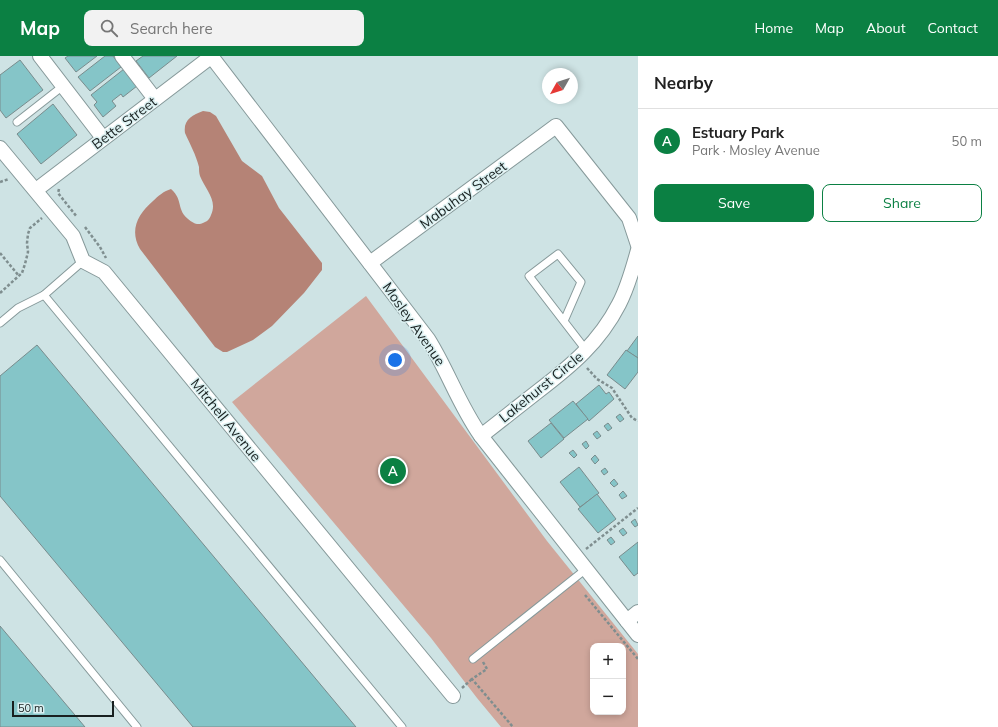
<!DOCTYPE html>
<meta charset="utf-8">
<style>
body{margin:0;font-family:Mulish,sans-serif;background:#f2f2f2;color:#222}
.controls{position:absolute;right:12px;bottom:12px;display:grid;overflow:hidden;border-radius:8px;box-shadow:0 2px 6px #0003}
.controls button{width:36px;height:36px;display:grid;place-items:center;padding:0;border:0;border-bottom:1px solid #e0e0e0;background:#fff;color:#222;font:20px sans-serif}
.compass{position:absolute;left:542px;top:12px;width:36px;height:36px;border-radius:50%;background:#fff;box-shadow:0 2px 6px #0003;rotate:231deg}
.scale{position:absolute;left:12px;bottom:10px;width:102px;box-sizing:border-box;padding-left:4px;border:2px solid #182020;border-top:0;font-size:11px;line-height:14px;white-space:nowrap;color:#182020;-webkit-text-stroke:3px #dbf0f1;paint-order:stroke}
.you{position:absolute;left:395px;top:304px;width:14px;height:14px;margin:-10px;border:3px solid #fff;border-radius:50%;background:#1a73e8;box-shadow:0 0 0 6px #1a73e833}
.badge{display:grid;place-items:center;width:26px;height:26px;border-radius:50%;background:#0b8043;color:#fff;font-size:13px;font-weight:700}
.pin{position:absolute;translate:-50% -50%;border:2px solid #fff;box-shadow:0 1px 4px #0006}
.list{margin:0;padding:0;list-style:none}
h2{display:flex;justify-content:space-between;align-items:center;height:52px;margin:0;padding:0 16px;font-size:17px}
h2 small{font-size:13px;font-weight:400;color:#767676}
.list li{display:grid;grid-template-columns:26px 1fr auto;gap:12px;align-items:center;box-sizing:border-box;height:64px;padding:0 16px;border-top:1px solid #e0e0e0}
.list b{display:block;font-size:15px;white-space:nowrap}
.list p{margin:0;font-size:13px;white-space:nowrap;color:#767676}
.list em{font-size:13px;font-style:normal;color:#767676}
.actions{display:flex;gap:8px;padding:12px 16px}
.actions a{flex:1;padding:9px 0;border:1px solid #0b8043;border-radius:8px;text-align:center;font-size:14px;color:#0b8043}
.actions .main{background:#0b8043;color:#fff}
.icon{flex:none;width:22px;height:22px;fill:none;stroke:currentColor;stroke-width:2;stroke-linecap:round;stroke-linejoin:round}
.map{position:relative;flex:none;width:638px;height:671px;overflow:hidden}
header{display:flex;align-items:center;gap:24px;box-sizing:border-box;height:56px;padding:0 20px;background:#0b8043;color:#fff}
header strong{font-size:19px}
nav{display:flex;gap:22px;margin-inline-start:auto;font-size:14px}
.search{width:280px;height:36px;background:#f2f2f2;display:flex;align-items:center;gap:10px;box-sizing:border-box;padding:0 14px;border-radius:8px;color:#767676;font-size:15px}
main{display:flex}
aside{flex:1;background:#fff}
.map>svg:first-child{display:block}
.green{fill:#d0a79c;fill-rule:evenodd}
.water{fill:#b58376}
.building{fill:#85c5c8;stroke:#798c8d}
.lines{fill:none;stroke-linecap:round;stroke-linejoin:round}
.service-casing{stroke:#86999a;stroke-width:9}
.minor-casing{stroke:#86999a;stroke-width:16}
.path{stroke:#7f8e8f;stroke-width:2.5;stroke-dasharray:3 2;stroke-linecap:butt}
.service{stroke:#fff;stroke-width:7}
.minor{stroke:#fff;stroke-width:14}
.labels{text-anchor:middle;stroke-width:3;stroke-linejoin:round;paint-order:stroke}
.street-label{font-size:14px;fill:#182020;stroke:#dbf0f1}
</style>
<header>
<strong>Map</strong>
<div class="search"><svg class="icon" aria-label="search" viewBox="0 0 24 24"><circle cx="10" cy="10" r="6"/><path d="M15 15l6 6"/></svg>Search here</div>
<nav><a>Home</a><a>Map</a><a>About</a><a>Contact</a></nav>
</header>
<main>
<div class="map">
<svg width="638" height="671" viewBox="0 0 638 671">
<rect width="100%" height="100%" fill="#cee3e4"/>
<path class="green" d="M366,240l181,245 91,113v73h-137l-24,-29 -46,-60 -199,-236zM593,590h30v66h-30z"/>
<path class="water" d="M203,55l7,1 6,4 26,45 20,15 17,32 43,55v7l-18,23 -32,33 -19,14 -26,12h-4l-8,-5 -75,-98c-11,-19 -2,-35 13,-48 5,-5 11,-10 18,-12 14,12 3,23 23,34 3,2 8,1 11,-1 3,-1 5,-4 6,-7 7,-15 -6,-26 -11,-39 -1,-3 -1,-6 -1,-9 -3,-12 -9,-23 -14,-34 -2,-13 7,-18 18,-22z"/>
<g class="building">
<path d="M68,0h29l-21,16 -11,-14z"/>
<path d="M105,0h8l8,11 -31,24 -12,-14z"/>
<path d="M143,0h34l-28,22 -13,-17z"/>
<path d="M20,4l23,30 -37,28 -6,-8v-35z"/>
<path d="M124,13l13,17 -14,11 -2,-3 -9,7 4,5 -13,11 -9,-12 3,-3 -6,-7z"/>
<path d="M53,48l24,31 -36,29 -24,-30z"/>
<path d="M638,280v22l-11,-7z"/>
<path d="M37,289l319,382h-163l-193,-231v-120z"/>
<path d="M626,294l12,8v14l-13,17 -18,-14z"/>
<path d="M599,329l7,9 3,-2 5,7 -25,22 -13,-17z"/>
<path d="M573,345l15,18 -24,19 -15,-18z"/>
<path d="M620,358l4,5 -4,3 -4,-5z"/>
<path d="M551,367l13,16 -23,19 -13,-17z"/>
<path d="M608,367l4,5 -4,3 -4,-5z"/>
<path d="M597,375l4,5 -4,3 -4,-5z"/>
<path d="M586,385l3,5 -3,3 -4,-5z"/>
<path d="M573,394l4,5 -3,3 -5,-5z"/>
<path d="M595,399l4,5 -4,4 -4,-5z"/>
<path d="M579,411l20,26 -19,14 -20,-25z"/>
<path d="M605,412l3,4 -4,3 -3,-4z"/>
<path d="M614,423l4,5 -4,3 -4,-4z"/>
<path d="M623,435l4,5 -5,3 -3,-4z"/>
<path d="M597,438l19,25 -18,14 -20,-24z"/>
<path d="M635,463l3,6 -3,2 -4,-5z"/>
<path d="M623,472l4,5 -4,3 -4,-5z"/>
<path d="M611,481l4,5 -4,3 -4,-5z"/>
<path d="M638,486v31l-4,3 -15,-19z"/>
<path d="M0,570l85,101h-85z"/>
</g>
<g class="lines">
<g class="service-casing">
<g id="service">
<path d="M17,66l46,-36"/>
<path d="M83,205l-39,34 358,432"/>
<path d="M564,265l17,-39 -23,-28 -29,22 57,74"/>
<path d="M0,267l18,-15 26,-13"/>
<path d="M0,504l137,167"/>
<path d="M473,603l113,-90"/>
</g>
</g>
<g class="minor-casing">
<g id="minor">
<path d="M40,0l63,82"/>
<path d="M122,0l33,43"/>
<path d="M211,0l217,283c20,32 31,66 53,97l157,199"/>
<path d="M0,92l73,88 10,25 21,11 349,424"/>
<path d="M36,134l176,-134"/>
<path d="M370,207l186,-137 73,92 9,27"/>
<path d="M481,380c19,-15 37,-29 56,-44 34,-26 62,-49 82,-88 9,-17 14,-36 19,-54"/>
<path d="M627,565l11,-9"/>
</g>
</g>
<g class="path">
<path d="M0,126l9,-3"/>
<path d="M59,133l-1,4 19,24"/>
<path d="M85,171l15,20 6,11"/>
<path d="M0,197l19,23"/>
<path d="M0,237l22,-20 3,-9 3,-12 -1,-9 1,-9 2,-6 12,-10"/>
<path d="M587,312l10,11 15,9 20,30 6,3"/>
<path d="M586,493l52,-41"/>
<path d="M585,539l53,64"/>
<path d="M483,606l4,7 -15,10 41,48"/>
<path d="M462,632l10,-9"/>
</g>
<use href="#service" class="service"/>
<use href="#minor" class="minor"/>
</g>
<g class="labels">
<g class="street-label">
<text transform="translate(124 67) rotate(-37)" y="5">Bette Street</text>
<text transform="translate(463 139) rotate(-36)" y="5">Mabuhay Street</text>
<text transform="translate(414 268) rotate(55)" y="5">Mosley Avenue</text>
<text transform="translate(541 331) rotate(-39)" y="5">Lakehurst Circle</text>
<text transform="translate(226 364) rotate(51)" y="5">Mitchell Avenue</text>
</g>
</g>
</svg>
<div class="controls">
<button>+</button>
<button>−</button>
</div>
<svg class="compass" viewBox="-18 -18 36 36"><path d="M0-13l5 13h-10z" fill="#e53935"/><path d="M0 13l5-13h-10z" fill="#767676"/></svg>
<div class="scale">50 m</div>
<div class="you"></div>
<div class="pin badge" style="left:393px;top:415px">A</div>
</div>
<aside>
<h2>Nearby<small></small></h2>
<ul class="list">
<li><span class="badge">A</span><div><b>Estuary Park</b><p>Park · Mosley Avenue</p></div><em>50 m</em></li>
</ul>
<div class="actions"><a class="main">Save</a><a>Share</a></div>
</aside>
</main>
